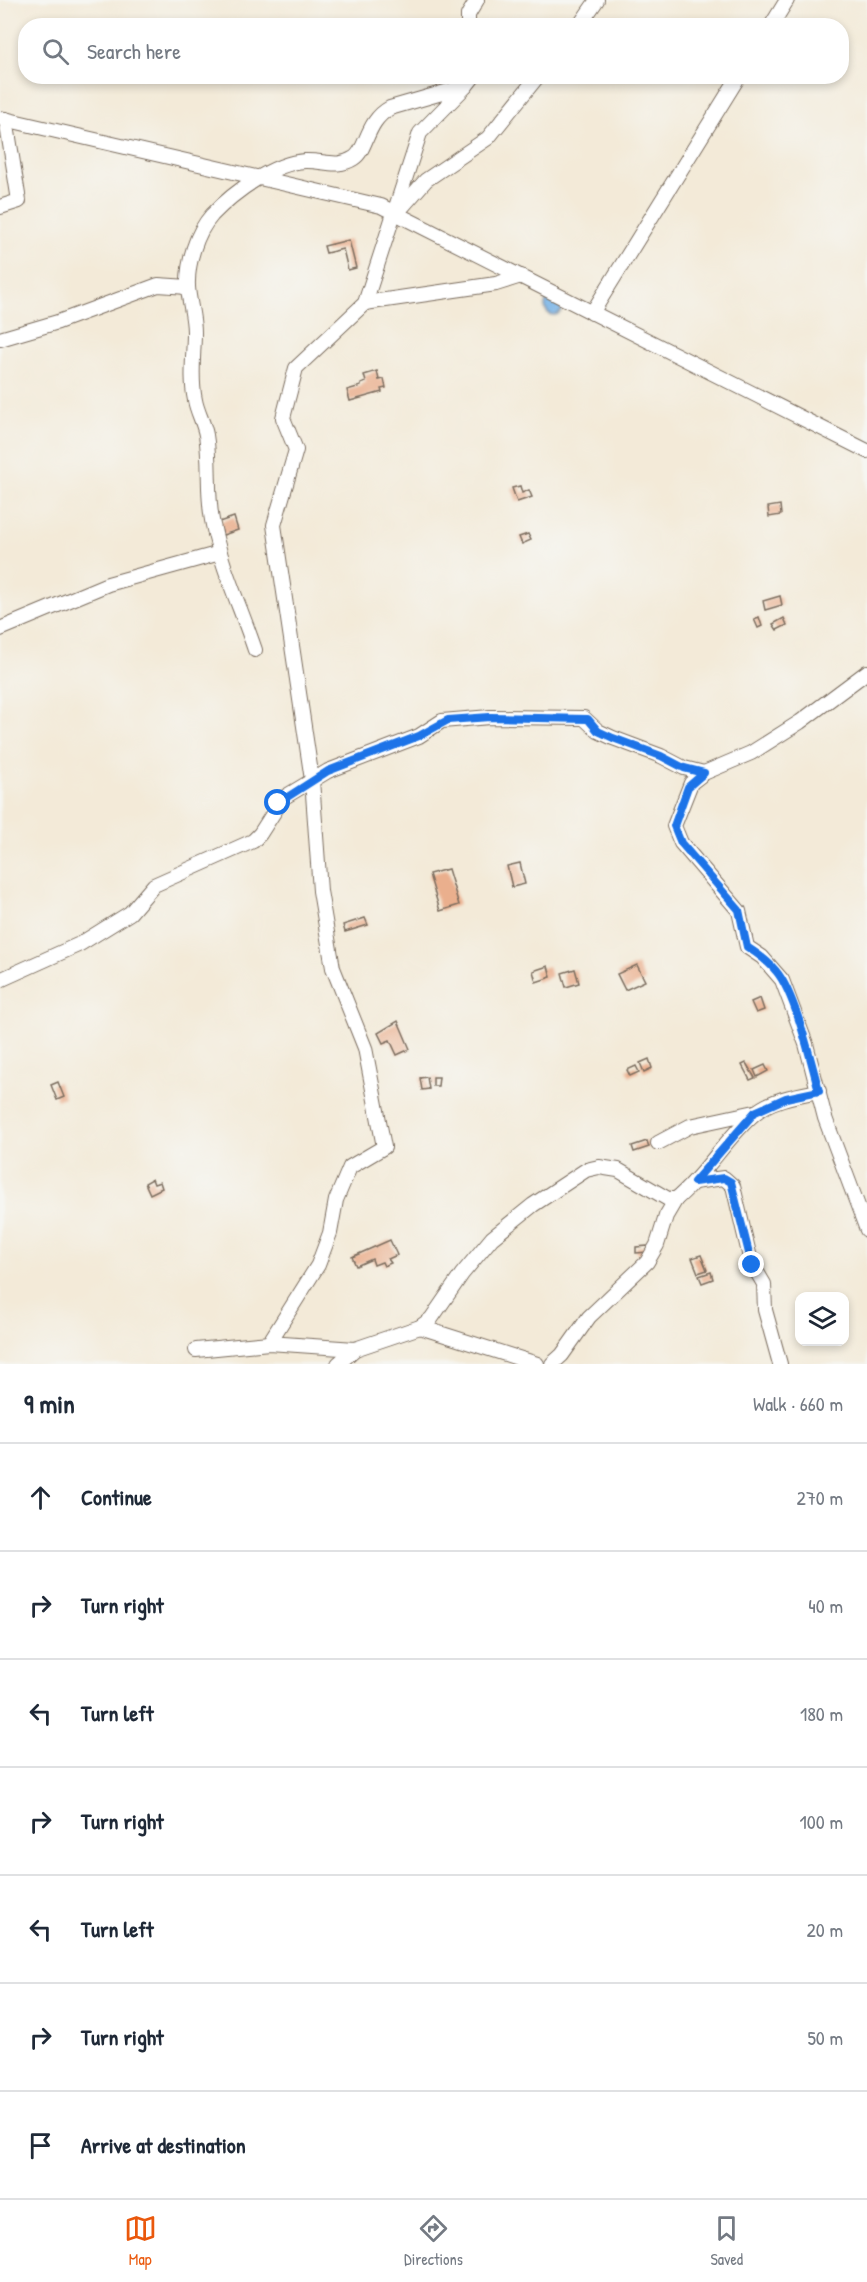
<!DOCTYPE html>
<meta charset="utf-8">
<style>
body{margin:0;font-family:"Patrick Hand",sans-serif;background:#f2f2f3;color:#1f2937}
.controls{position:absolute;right:18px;bottom:18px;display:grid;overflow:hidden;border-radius:12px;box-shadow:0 3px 9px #0003}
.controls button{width:54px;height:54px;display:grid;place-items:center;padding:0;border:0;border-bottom:2px solid #e0e1e3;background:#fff;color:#1f2937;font:30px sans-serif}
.stop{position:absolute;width:18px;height:18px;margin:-14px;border:4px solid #1a73e8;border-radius:50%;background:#fff}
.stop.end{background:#1a73e8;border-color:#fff;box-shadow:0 2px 6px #0008}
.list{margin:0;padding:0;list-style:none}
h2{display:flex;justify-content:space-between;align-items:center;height:78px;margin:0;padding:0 24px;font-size:26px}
h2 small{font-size:20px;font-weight:400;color:#747a83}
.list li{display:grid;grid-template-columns:39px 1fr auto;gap:18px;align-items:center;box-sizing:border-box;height:108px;padding:0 24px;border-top:2px solid #e0e1e3}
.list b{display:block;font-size:22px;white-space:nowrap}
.list em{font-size:20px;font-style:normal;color:#747a83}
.icon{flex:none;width:33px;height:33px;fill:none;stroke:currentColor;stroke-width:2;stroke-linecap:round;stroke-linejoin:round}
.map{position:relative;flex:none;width:867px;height:1364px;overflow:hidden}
.search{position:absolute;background:#fff;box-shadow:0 3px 9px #0003;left:18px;right:18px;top:18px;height:66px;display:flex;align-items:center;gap:15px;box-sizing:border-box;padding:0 21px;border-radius:24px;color:#747a83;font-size:22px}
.sheet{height:834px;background:#fff}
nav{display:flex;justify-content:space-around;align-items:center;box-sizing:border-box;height:84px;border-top:2px solid #e0e1e3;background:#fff;font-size:16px;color:#747a83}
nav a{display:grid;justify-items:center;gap:3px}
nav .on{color:#ea580c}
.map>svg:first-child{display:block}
.water{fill:#74b1e6;stroke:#586e82;stroke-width:1.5}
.building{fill:#eaaf8d}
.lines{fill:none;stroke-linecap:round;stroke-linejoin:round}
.minor-casing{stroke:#7b6d5f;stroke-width:16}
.minor{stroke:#fff;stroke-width:14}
.route{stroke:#1a73e8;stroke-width:8}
</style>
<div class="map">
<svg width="867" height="1364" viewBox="0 0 867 1364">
<rect width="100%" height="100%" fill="#f6f6f2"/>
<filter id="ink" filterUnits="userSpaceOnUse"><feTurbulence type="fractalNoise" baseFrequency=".0167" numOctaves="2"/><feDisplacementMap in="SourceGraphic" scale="12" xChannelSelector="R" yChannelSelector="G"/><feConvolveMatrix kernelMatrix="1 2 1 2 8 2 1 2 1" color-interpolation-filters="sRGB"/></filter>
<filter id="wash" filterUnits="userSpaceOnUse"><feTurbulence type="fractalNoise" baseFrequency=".008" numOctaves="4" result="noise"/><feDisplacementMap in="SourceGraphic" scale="24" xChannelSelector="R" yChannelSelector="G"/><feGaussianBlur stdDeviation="1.35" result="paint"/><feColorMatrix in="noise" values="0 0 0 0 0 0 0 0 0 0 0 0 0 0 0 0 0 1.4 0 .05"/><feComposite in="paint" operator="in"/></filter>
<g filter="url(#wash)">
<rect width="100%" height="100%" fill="#f3ead8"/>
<circle class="water" cx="554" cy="306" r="9"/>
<g id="blocks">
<g class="building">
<path d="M349,240l7,28 -8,2 -5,-21 -17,4 -2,-7z"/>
<path d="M377,371l2,9 5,-1 2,9 -5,1 1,3 -32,9 -3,-11 14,-4v-2l5,-2 -2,-7z"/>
<path d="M520,486l2,7 7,-3 3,7 -15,5 -5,-14z"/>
<path d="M780,505l1,10 -12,2 -1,-10z"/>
<path d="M234,517l4,13 -15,5 -4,-13z"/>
<path d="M528,534l3,6 -9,4 -3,-7z"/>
<path d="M780,596l2,9 -17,5 -2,-9z"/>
<path d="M759,617l3,9 -4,2 -4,-9z"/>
<path d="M784,618l3,7 -10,5 -4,-6z"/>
<path d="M520,863l5,21 -13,3 -5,-21z"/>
<path d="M448,869l11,36 -19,6 -11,-37z"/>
<path d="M365,918l3,7 -23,7 -2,-7z"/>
<path d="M637,965l8,16 -20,9 -8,-16z"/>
<path d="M548,966l3,11 -15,5 -3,-11z"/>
<path d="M575,969l4,14 -13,4 -4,-14z"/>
<path d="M760,998l4,12 -8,3 -5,-11z"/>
<path d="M398,1021l12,28 -13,6 -7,-15 -7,3 -5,-10z"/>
<path d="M649,1059l3,9 -8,4 -4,-9z"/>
<path d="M746,1063l9,15 -5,2 -8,-15z"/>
<path d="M765,1065l3,6 -11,6 -3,-7z"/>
<path d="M636,1066l3,6 -9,4 -3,-6z"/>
<path d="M427,1077l2,12 -7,1 -2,-12z"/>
<path d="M433,1077h6l-1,9h-5z"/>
<path d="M58,1082l6,15 -7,3 -6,-15z"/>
<path d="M647,1141l2,6 -15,5 -2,-6z"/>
<path d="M152,1179l2,5 6,-2 2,6 -12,6 -5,-11z"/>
<path d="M390,1240l7,15 -9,4 3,4 -7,3 -2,-4 -8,3 -2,-6 -16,7 -4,-9z"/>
<path d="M647,1246l1,6 -12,1v-6z"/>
<path d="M701,1255l6,15 -9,3 -6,-15z"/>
<path d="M711,1272l2,7 -11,4 -3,-7z"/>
</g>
</g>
</g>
<g filter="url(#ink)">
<use href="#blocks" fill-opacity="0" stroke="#7b6d5f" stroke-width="1.5"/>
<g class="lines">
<g class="minor-casing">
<g id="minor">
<path d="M468,26v-11l9,-15"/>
<path d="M579,26l18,-26"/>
<path d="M771,26l16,-26"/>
<path d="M0,118l381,88 486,245"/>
<path d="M0,207l19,-6 -13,-82"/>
<path d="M396,214l30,-34 62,-42 50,-62"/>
<path d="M365,303l131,-19 25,-8"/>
<path d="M592,313l147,-237"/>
<path d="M0,339l58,-17 100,-37 30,2"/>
<path d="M0,629l108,-45 112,-31"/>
<path d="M255,650c-14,-42 -33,-81 -42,-125 -7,-30 -2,-61 -7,-90 -2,-12 -9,-23 -11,-35 -5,-22 -1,-46 -1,-68 0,-16 -5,-30 -6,-45 -1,-24 8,-54 24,-72 22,-23 61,-52 93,-54 18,-1 32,8 49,-3 13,-8 12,-37 36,-50l76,-22 8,-10"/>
<path d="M867,672l-67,50 -49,31 -47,20 -13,10 -17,43 7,17 58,68 8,36 15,10 20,23 24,64 19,74 42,112"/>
<path d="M0,980l80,-36 50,-31 24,-28 99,-44 7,-7 23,-36 45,-27 91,-35 23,-15 48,-4 94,1 14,13 15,7 48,18 23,12 20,5"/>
<path d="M658,1143l32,-17 65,-14"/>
<path d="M694,1182l30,-4 9,8 18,76 13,22 1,26 15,54"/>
<path d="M420,1327l117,37"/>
<path d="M269,1343l49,-78 12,-32 6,-33 14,-33 34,-20 -19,-99 -32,-80 -13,-77 -8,-111 -38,-255 22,-75 -13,-32 13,-50 69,-65 55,-170 46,-47"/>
<path d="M196,1350l73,-7 86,6"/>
<path d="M338,1364l17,-15 65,-22 11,-8 31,-45 30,-36 41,-33 53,-35 13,-3 19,3 50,29h8c30,-25 49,-60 78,-85 17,-15 44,-19 65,-23"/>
<path d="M552,1364l10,-9 27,-38 58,-55 10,-17 9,-29 10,-17"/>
</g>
</g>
<use href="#minor" class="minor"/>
</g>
</g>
<g class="lines" filter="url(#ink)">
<path class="route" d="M278,803l50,-32 91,-35 29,-16 42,-3 98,2 10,12 15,7 48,18 23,12 20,5 -16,14 -14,39 7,17 58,67 8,37c11,7 21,14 29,24 19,22 35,90 43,120l-33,7 -31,14 -61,70 30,-4 7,4 21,83"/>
</g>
</svg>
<div class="controls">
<button><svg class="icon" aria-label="layers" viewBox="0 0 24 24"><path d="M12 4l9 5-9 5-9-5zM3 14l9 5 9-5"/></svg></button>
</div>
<div class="stop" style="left:278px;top:803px"></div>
<div class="stop end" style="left:752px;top:1265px"></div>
<div class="search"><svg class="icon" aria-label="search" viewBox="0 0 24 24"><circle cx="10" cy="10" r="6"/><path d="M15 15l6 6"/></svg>Search here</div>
</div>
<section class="sheet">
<h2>9 min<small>Walk · 660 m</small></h2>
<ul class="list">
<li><svg class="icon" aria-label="ahead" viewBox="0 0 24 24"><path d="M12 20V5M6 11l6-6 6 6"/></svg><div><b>Continue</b></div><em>270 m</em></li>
<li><svg class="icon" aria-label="right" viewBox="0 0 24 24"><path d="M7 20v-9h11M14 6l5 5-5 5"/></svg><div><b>Turn right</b></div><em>40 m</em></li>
<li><svg class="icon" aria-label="left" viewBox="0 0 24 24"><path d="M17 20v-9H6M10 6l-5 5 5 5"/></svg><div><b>Turn left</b></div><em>180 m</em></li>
<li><svg class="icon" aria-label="right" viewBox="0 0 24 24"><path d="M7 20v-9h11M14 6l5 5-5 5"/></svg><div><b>Turn right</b></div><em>100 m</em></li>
<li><svg class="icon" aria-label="left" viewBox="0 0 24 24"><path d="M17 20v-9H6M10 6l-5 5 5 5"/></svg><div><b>Turn left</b></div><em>20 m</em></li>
<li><svg class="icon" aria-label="right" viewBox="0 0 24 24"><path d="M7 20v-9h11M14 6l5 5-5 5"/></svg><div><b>Turn right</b></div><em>50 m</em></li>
<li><svg class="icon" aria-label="arrive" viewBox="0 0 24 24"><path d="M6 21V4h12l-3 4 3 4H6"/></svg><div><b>Arrive at destination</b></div></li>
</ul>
</section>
<nav>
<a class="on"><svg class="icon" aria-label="map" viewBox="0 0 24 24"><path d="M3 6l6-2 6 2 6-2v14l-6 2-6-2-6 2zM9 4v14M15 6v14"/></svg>Map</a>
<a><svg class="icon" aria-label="directions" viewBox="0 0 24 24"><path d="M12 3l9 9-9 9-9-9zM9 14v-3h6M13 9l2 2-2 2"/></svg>Directions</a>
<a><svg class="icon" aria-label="saved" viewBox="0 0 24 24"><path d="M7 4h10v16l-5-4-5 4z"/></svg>Saved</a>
</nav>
